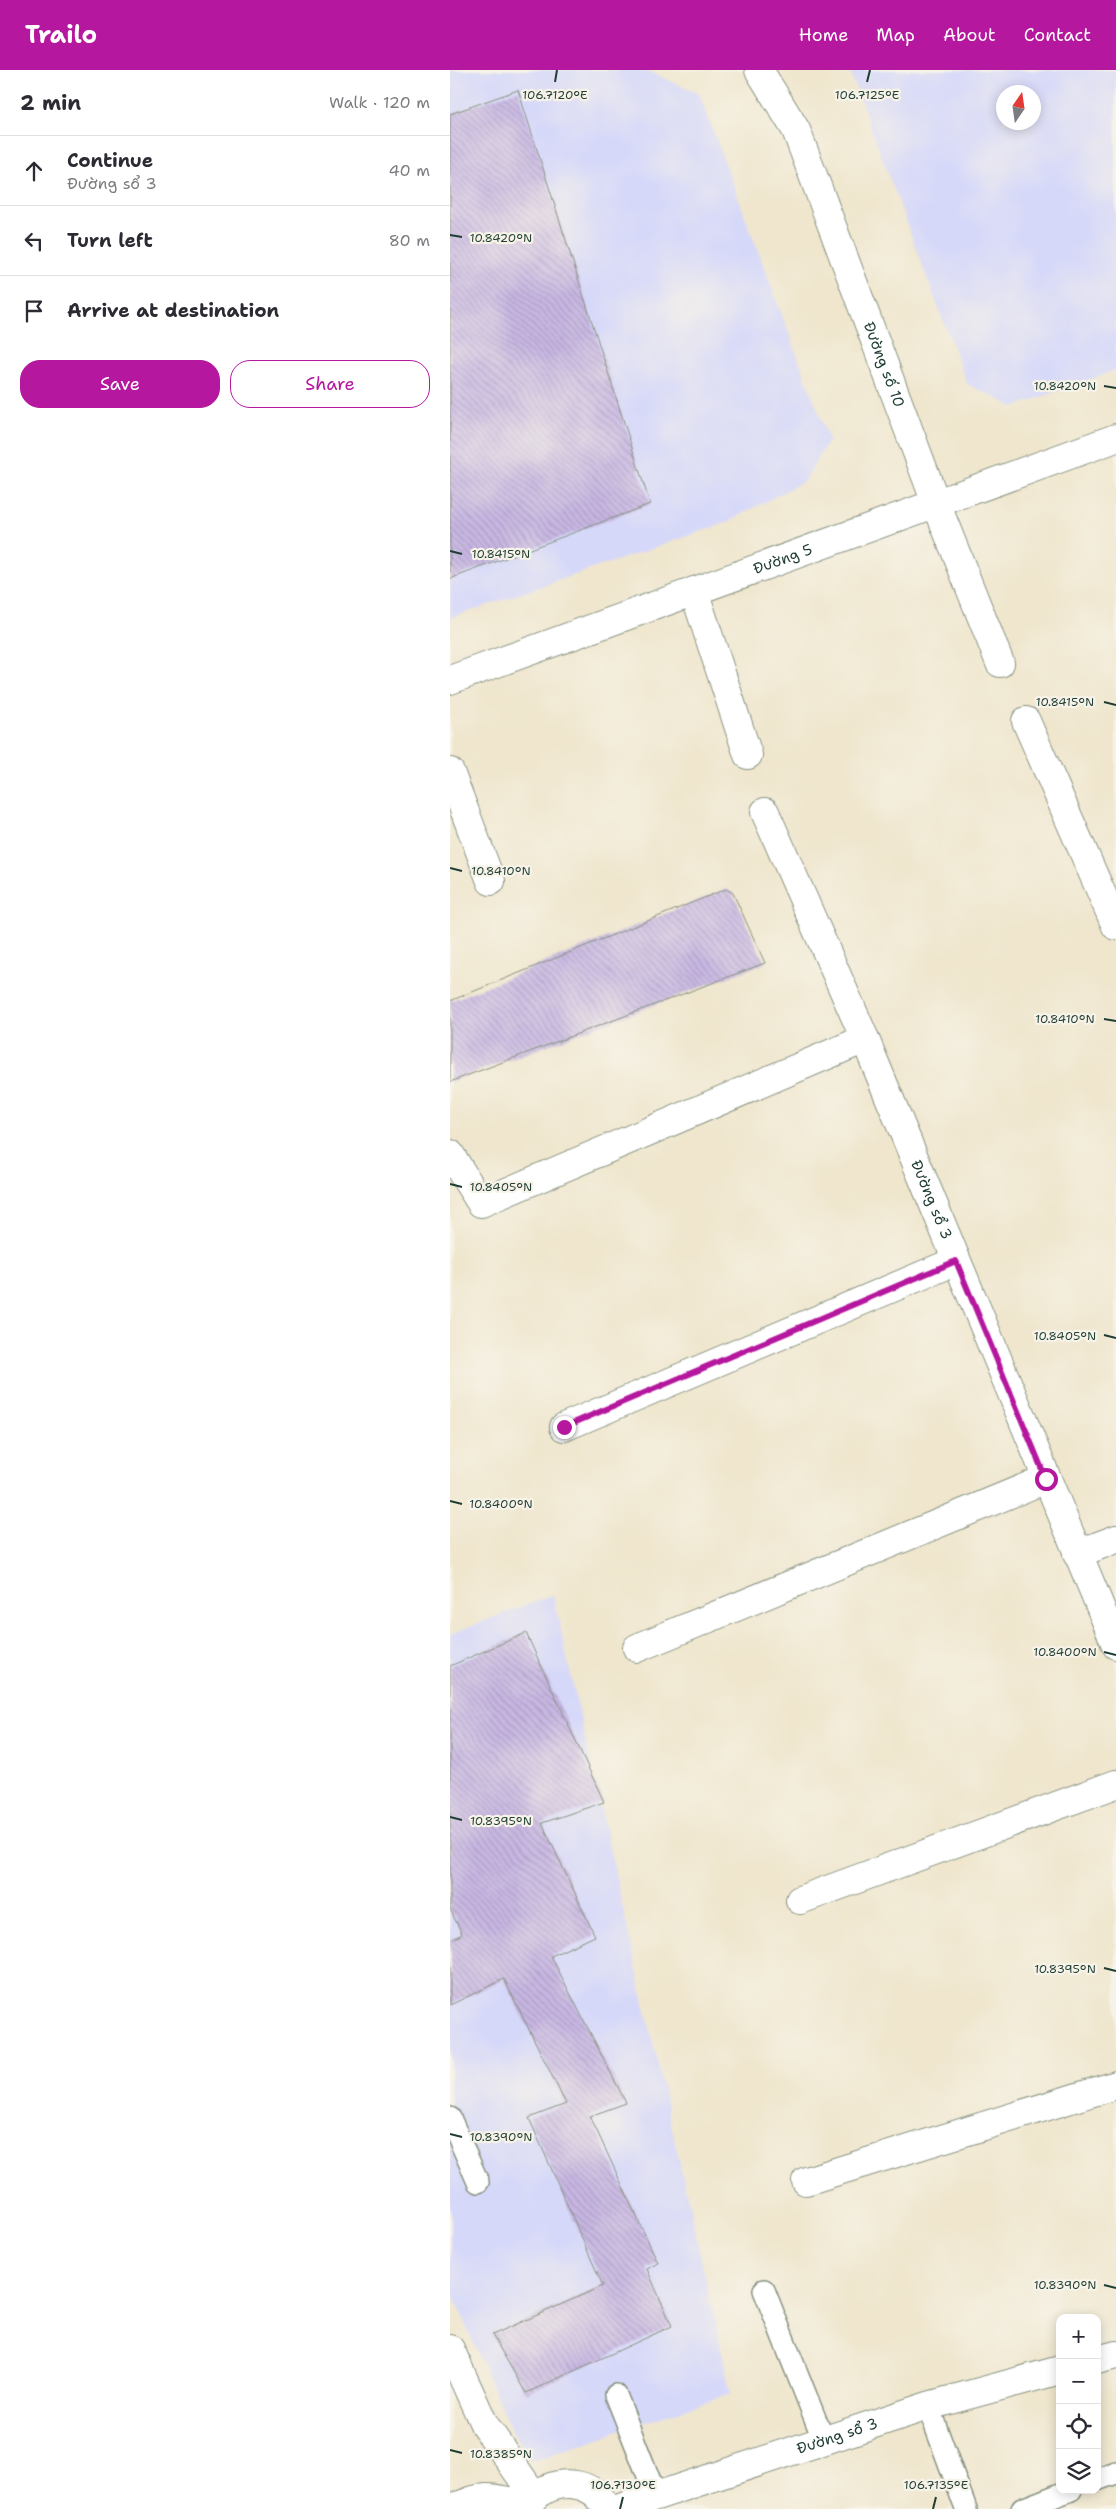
<!DOCTYPE html>
<meta charset="utf-8">
<style>
body{margin:0;font-family:"Shantell Sans",sans-serif;background:#f7f7f7;color:#2b2b33}
.controls{position:absolute;right:15px;bottom:15px;display:grid;overflow:hidden;border-radius:10px;box-shadow:0 2px 12px #0003}
.controls button{width:45px;height:45px;display:grid;place-items:center;padding:0;border:0;border-bottom:1px solid #e1e1e2;background:#fff;color:#2b2b33;font:25px sans-serif}
.compass{position:absolute;left:546px;top:15px;width:45px;height:45px;border-radius:50%;background:#fff;box-shadow:0 2px 12px #0003;rotate:13deg}
.stop{position:absolute;width:15px;height:15px;margin:-11px;border:4px solid #b5179e;border-radius:50%;background:#fff}
.stop.end{background:#b5179e;border-color:#fff;box-shadow:0 1px 5px #0008}
.list{margin:0;padding:0;list-style:none}
h2{display:flex;justify-content:space-between;align-items:center;height:65px;margin:0;padding:0 20px;font-size:21px}
h2 small{font-size:16px;font-weight:400;color:#7c7c81}
.list li{display:grid;grid-template-columns:32px 1fr auto;gap:15px;align-items:center;box-sizing:border-box;height:70px;padding:0 20px;border-top:1px solid #e1e1e2}
.list b{display:block;font-size:19px;white-space:nowrap}
.list p{margin:0;font-size:16px;white-space:nowrap;color:#7c7c81}
.list em{font-size:16px;font-style:normal;color:#7c7c81}
.actions{display:flex;gap:10px;padding:15px 20px}
.actions a{flex:1;padding:11px 0;border:1px solid #b5179e;border-radius:20px;text-align:center;font-size:18px;color:#b5179e}
.actions .main{background:#b5179e;color:#fff}
.icon{flex:none;width:28px;height:28px;fill:none;stroke:currentColor;stroke-width:2;stroke-linecap:round;stroke-linejoin:round}
.map{position:relative;flex:none;width:666px;height:2439px;overflow:hidden}
header{display:flex;align-items:center;gap:30px;box-sizing:border-box;height:70px;padding:0 25px;background:#b5179e;color:#fff}
header strong{font-size:24px}
nav{display:flex;gap:28px;margin-inline-start:auto;font-size:18px}
main{display:flex}
aside{flex:1;background:#fff}
.map>svg:first-child{display:block}
.built{fill:#d6d8f9;fill-rule:evenodd}
.building{fill:url(#building-back-hatch)}
.lines{fill:none;stroke-linecap:round;stroke-linejoin:round}
.lane-casing{stroke:#879280;stroke-width:24}
.street-casing{stroke:#879280;stroke-width:30}
.lane{stroke:#fff;stroke-width:21}
.street{stroke:#fff;stroke-width:28}
.route{stroke:#b5179e;stroke-width:6}
.ticks{fill:none;stroke:#1f3d34;stroke-width:2}
.labels{text-anchor:middle;stroke-width:4.5;stroke-linejoin:round;paint-order:stroke}
.street-label{font-size:15px;fill:#1f3d34;stroke:#f7f3e8}
.ticks-label{font-size:12px;text-anchor:middle;fill:#1f3d34;stroke:#f7f3e8;stroke-width:4.5;stroke-linejoin:round;paint-order:stroke}
</style>
<header>
<strong>Trailo</strong>
<nav><a>Home</a><a>Map</a><a>About</a><a>Contact</a></nav>
</header>
<main>
<aside>
<h2>2 min<small>Walk · 120 m</small></h2>
<ul class="list">
<li><svg class="icon" aria-label="ahead" viewBox="0 0 24 24"><path d="M12 20V5M6 11l6-6 6 6"/></svg><div><b>Continue</b><p>Đường sổ 3</p></div><em>40 m</em></li>
<li><svg class="icon" aria-label="left" viewBox="0 0 24 24"><path d="M17 20v-9H6M10 6l-5 5 5 5"/></svg><div><b>Turn left</b></div><em>80 m</em></li>
<li><svg class="icon" aria-label="arrive" viewBox="0 0 24 24"><path d="M6 21V4h12l-3 4 3 4H6"/></svg><div><b>Arrive at destination</b></div></li>
</ul>
<div class="actions"><a class="main">Save</a><a>Share</a></div>
</aside>
<div class="map">
<svg width="666" height="2439" viewBox="0 0 666 2439">
<defs>
<pattern id="building-back-hatch" width="6" height="6" patternUnits="userSpaceOnUse" patternTransform="scale(1.25)"><rect width="6" height="6" fill="#c9b8e4"/><path d="M-1 5l2 2M0 0l6 6M5-1l2 2" fill="none" stroke="#a397ba"/></pattern>
</defs>
<rect width="100%" height="100%" fill="#f7f3e8"/>
<filter id="ink" filterUnits="userSpaceOnUse"><feTurbulence type="fractalNoise" baseFrequency=".02" numOctaves="2"/><feDisplacementMap in="SourceGraphic" scale="10" xChannelSelector="R" yChannelSelector="G"/><feConvolveMatrix kernelMatrix="1 2 1 2 8 2 1 2 1" color-interpolation-filters="sRGB"/></filter>
<filter id="wash" filterUnits="userSpaceOnUse"><feTurbulence type="fractalNoise" baseFrequency=".0096" numOctaves="4" result="noise"/><feDisplacementMap in="SourceGraphic" scale="20" xChannelSelector="R" yChannelSelector="G"/><feGaussianBlur stdDeviation="1.12" result="paint"/><feColorMatrix in="noise" values="0 0 0 0 0 0 0 0 0 0 0 0 0 0 0 0 0 1.4 0 .05"/><feComposite in="paint" operator="in"/></filter>
<g filter="url(#wash)">
<rect width="100%" height="100%" fill="#efe6cd"/>
<g class="built">
<path d="M0,0h196l53,24 130,346 -25,41 -78,42 -276,95z"/>
<path d="M399,0h267v300l-102,37 -47,-23zM584,22v30h-30v-30z"/>
<path d="M103,1525l178,798 -199,68 -21,-31 -61,-141v-655z"/>
</g>
<g id="blocks">
<g class="building">
<path d="M68,20l132,414 -200,75v-465z"/>
<path d="M276,819l7,4 32,70 -315,119v-81z"/>
<path d="M76,1563l78,169 -62,21 53,113 -44,20 75,147 -36,13 68,147 -11,6 25,57 -146,67 -34,-58 111,-49 -74,-168 37,-14 -62,-125 -54,26v-64l12,-7 -12,-25v-243z"/>
</g>
</g>
</g>
<g filter="url(#ink)">
<use href="#blocks" fill-opacity="0" stroke="#879280" stroke-width="1"/>
<g class="lines">
<g class="lane-casing">
<g id="lane">
<path d="M0,2048l28,64"/>
<path d="M314,2220l60,151"/>
<path d="M166,2325l40,101"/>
<path d="M478,2336l38,103"/>
<path d="M647,2410l19,-7"/>
<path d="M572,2439l49,-19"/>
</g>
</g>
<g class="street-casing">
<g id="street">
<path id="s1" d="M309,0l37,60 140,373 64,160"/>
<path d="M244,521l54,164"/>
<path id="s2" d="M0,610l666,-242"/>
<path d="M576,651l90,205"/>
<path d="M0,702l41,109"/>
<path id="s3" d="M315,742l100,227 251,606"/>
<path d="M0,1084l31,49 384,-164"/>
<path d="M114,1357l392,-166"/>
<path d="M627,1484l39,-15"/>
<path d="M187,1578l409,-169"/>
<path d="M350,1830l316,-116"/>
<path d="M356,2111l310,-96"/>
<path d="M0,2279l34,75 51,73"/>
<path d="M647,2290l19,-5"/>
<path d="M4,2439c28,-18 45,-10 74,-3"/>
<path d="M77,2439c12,-26 46,-32 68,-16 5,4 8,11 12,16"/>
<path id="s4" d="M167,2439l311,-103 132,-36"/>
</g>
</g>
<use href="#lane" class="lane"/>
<use href="#street" class="street"/>
</g>
</g>
<g class="lines" filter="url(#ink)">
<path class="route" d="M114,1357l392,-166 90,218"/>
</g>
<path class="ticks" d="M105,12l2,-12M417,12l3,-12M0,165l12,2M654,316l12,2M0,481l12,3M654,632l12,3M0,798l12,3M654,949l12,2M0,1114l12,3M654,1265l12,3M0,1431l12,3M654,1582l12,3M0,1747l12,3M654,1898l12,3M0,2064l12,3M654,2215l12,3M0,2380l12,3M170,2439l3,-12M483,2439l3,-12"/>
<g class="labels">
<g class="street-label">
<text dy="5" stroke="none"><textPath href="#s1" startOffset="321">Đường số 10</textPath></text>
<text dy="5" stroke="none"><textPath href="#s2" startOffset="354">Đường 5</textPath></text>
<text dy="5" stroke="none"><textPath href="#s3" startOffset="422">Đường sổ 3</textPath></text>
<text dy="5" stroke="none"><textPath href="#s4" startOffset="232">Đường sổ 3</textPath></text>
</g>
</g>
<g class="ticks-label">
<text x="105" y="29">106.7120°E</text>
<text x="417" y="29">106.7125°E</text>
<text x="51" y="172">10.8420°N</text>
<text x="615" y="320">10.8420°N</text>
<text x="51" y="488">10.8415°N</text>
<text x="615" y="636">10.8415°N</text>
<text x="51" y="805">10.8410°N</text>
<text x="615" y="953">10.8410°N</text>
<text x="51" y="1121">10.8405°N</text>
<text x="615" y="1270">10.8405°N</text>
<text x="51" y="1438">10.8400°N</text>
<text x="615" y="1586">10.8400°N</text>
<text x="51" y="1755">10.8395°N</text>
<text x="615" y="1903">10.8395°N</text>
<text x="51" y="2071">10.8390°N</text>
<text x="615" y="2219">10.8390°N</text>
<text x="51" y="2388">10.8385°N</text>
<text x="173" y="2419">106.7130°E</text>
<text x="486" y="2419">106.7135°E</text>
</g>
</svg>
<div class="controls">
<button>+</button>
<button>−</button>
<button><svg class="icon" aria-label="locate" viewBox="0 0 24 24"><circle cx="12" cy="12" r="6"/><path d="M12 2v4M12 18v4M2 12h4M18 12h4"/></svg></button>
<button><svg class="icon" aria-label="layers" viewBox="0 0 24 24"><path d="M12 4l9 5-9 5-9-5zM3 14l9 5 9-5"/></svg></button>
</div>
<svg class="compass" viewBox="-18 -18 36 36"><path d="M0-13l5 13h-10z" fill="#e53935"/><path d="M0 13l5-13h-10z" fill="#7c7c81"/></svg>
<div class="stop" style="left:596px;top:1409px"></div>
<div class="stop end" style="left:114px;top:1357px"></div>
</div>
</main>
